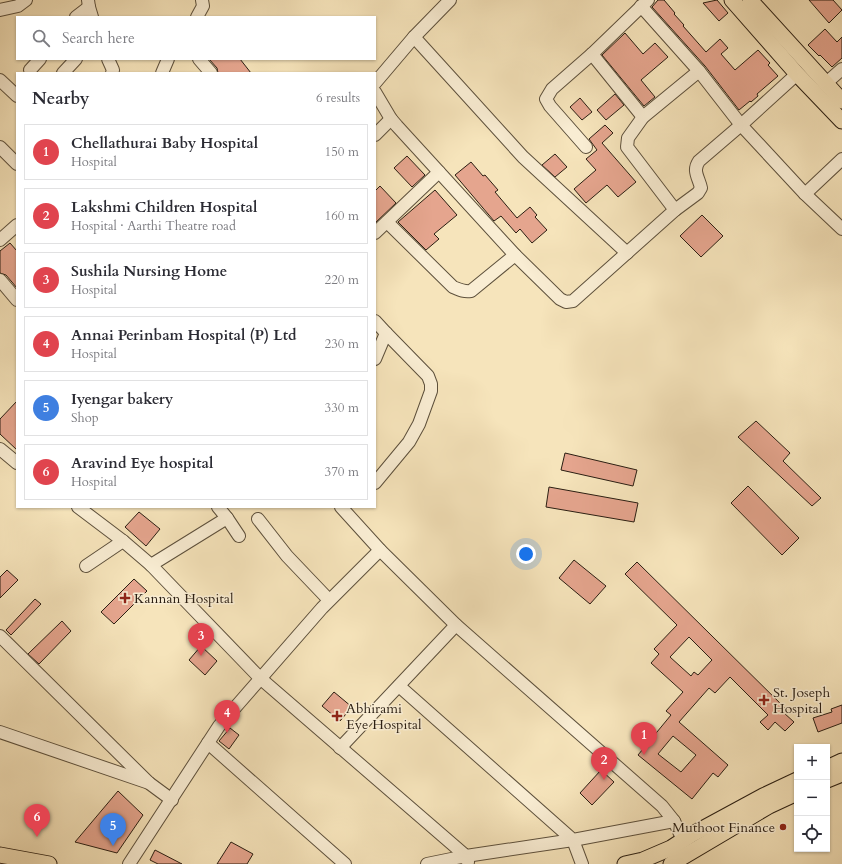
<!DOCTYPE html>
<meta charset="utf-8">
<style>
body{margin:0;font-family:Cardo,serif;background:#f7f7f7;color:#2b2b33}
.controls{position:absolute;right:12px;bottom:12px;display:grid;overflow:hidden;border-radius:0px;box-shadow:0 1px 3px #0004}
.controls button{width:36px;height:36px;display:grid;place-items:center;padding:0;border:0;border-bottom:1px solid #e1e1e2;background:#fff;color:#2b2b33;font:20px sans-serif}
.you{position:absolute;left:526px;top:554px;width:14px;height:14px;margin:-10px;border:3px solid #fff;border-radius:50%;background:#1a73e8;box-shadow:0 0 0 6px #1a73e833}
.badge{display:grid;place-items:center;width:26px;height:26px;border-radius:50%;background:#8f2418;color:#fff;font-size:13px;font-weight:700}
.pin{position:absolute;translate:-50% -33px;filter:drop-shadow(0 1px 2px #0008)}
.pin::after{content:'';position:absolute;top:21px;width:14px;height:12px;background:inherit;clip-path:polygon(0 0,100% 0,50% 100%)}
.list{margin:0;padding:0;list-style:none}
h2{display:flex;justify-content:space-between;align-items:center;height:52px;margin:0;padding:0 16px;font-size:17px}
h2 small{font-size:13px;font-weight:400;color:#7c7c81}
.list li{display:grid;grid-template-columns:26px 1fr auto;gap:12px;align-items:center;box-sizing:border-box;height:56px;margin:0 8px 8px;padding:0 8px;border:1px solid #e1e1e2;border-radius:0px}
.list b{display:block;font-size:15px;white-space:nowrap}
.list p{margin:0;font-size:13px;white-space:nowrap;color:#7c7c81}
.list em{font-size:13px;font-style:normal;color:#7c7c81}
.icon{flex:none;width:22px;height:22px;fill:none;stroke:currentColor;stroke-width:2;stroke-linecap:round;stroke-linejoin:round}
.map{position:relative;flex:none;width:842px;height:864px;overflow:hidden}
.search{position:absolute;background:#fff;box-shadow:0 1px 3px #0004;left:16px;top:16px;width:360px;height:44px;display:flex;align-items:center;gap:10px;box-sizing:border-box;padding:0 14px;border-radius:0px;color:#7c7c81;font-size:15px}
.panel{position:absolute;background:#fff;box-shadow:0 1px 3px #0004;left:16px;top:72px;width:360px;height:436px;border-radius:0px}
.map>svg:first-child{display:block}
.building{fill:#e5a58e;stroke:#2a1e12;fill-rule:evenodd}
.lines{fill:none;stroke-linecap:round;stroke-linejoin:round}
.minor-casing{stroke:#5d503c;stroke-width:14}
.major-casing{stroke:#2a1e12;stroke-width:17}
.minor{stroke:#f9edd3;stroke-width:12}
.major{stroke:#f6e4bb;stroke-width:15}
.poi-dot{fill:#8f2418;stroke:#f9edd3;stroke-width:1.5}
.labels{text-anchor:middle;stroke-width:3;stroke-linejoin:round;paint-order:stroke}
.poi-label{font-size:14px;fill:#2a1e12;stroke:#f9edd3;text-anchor:start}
</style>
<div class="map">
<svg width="842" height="864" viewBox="0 0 842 864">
<rect width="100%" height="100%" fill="#f6e4bb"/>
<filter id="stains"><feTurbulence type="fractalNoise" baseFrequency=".005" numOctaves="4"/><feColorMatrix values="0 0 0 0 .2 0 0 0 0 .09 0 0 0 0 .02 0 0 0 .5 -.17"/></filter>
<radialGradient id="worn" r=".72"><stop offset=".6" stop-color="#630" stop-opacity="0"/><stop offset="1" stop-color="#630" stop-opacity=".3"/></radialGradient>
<g class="building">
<path d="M658,0h6l11,13 -1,1 10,11 -1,1 23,26 14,-13 8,9 -7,6 14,16 23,-20 12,13 -2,2 10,11 -21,18 1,2 -7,6 -1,-1 -11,9 -34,-44 -53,-59z"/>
<path d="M717,0l11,13 -9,8 -16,-18z"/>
<path d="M809,0h24l9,10 -13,13z"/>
<path d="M825,29l12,13 5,-5v21l-10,9 -12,-12 -1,1 -11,-11z"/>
<path d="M625,33l18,21 12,-11 13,14 -27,23 14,17 -11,9 -42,-51z"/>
<path d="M209,59h31l11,14h-33l-1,-5z"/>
<path d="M615,94l9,11 -18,15 -9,-10z"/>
<path d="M580,98l12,14 -10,8 -12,-13z"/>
<path d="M605,125l8,8 -11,10 34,39 -18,15 -11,-12 -21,18 -12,-14 22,-19 -10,-11 11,-9 -8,-11z"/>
<path d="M555,154l12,13 -12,10 -13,-12z"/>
<path d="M407,156l18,19 -13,12 -18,-19z"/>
<path d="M471,162l12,14 2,-1 13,15 -3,2 22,26 13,-11 7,8 -2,2 12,13 -15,13 -12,-14 -4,4 -15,-17 -7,5 -39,-46z"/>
<path d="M380,186l16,17 -21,20v-32z"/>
<path d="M435,190l22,25 -23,19 5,5 -13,11 -28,-28z"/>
<path d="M702,215l21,21 -22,21 -21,-21z"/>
<path d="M10,243l7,8v37l-11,-13 -6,-2v-22z"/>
<path d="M17,401v49l-17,-16v-15z"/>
<path d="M756,421l34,32 -7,8 38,37 -9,8 -74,-69z"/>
<path d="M565,453l72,17 -4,16 -72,-16z"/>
<path d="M748,486l51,52 -17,17 -51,-52z"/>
<path d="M549,487l89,16 -4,19 -88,-15z"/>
<path d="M139,512l21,17 -14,17 -21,-19z"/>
<path d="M574,560l32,26 -16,18 -31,-26z"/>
<path d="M637,562l150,148 -3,3 10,9 -9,9 -10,-9 -7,8 -8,-8 8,-7 -38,-38 -15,16 -6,-5 -30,34 49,43 -10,12 -5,-4 -21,26 -54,-44 33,-40 -5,-4 17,-19 -32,-29 8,-9 -5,-5 23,-24 -52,-51zM689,637l23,23 -14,15 -4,-3 -3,4 -21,-19zM673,736l23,19 -15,17 -23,-18z"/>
<path d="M7,570l11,10 -18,18v-21z"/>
<path d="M134,579l13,12 -33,33 -13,-12z"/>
<path d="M35,599l6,5 -30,31 -5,-5z"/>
<path d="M62,621l9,10 -32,33 -11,-10z"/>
<path d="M201,646l16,15 -12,14 -16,-15z"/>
<path d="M334,692l18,15 -12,14 -18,-15z"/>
<path d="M842,705v18l-24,9 -5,-14 19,-6 -1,-3z"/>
<path d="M230,728l9,7 -10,14 -10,-8z"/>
<path d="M601,770l13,12 -22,23 -12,-12z"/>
<path d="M118,791l25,24 -26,38 -42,-11z"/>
<path d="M231,842l22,12 -6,10h-30z"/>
<path d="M155,850l27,14h-24l-8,-4z"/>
</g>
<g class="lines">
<g class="minor-casing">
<g id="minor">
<path d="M88,0l1,7 3,10"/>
<path d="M641,6l58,65 42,54 64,69 37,35"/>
<path d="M0,10l18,-4 8,-6"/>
<path d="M76,17l13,-10"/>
<path d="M197,17l6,-11 -1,-6"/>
<path d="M414,37l109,120 104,96"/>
<path d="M592,54l51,63"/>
<path d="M108,59l5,11 -1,3"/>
<path d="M199,59l12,14"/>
<path d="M30,70l10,-11"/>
<path d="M63,73l13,-14"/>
<path d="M162,73l6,-14"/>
<path d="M0,80l17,16"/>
<path d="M375,83l39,-46 36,-37"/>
<path d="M825,84l17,-15"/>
<path d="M375,92l16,27 6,7 118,129 45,44 6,3 7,-1 102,-91 23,-17 3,-5c-2,-10 -9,-17 -2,-27l42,-36 56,-51"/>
<path d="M375,135l16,-16"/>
<path d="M0,147l17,17"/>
<path d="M586,147l-36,-41 -4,-7 6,-10 40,-35 56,-54"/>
<path d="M805,194l37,-35"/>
<path d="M675,210l-48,-63 1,-9 15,-21 56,-46"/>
<path d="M387,222l66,65c7,3 11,5 18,4l44,-36"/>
<path d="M375,233l64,-61"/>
<path d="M0,240l17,-15"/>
<path d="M0,280l17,20"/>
<path d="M375,321l11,12 42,43 3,8v7l-12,33 -10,18 -34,41"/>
<path d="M375,359l11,-26"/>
<path d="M0,449l17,14"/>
<path d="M78,507l45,34 28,24 109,113 206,178 107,-16 9,24"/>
<path d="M218,507l9,11 12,18"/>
<path d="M341,507l39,43 76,75 206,181 12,15 9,19"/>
<path d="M258,519l29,37 42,44"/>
<path d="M151,565l76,-47"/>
<path d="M86,566l37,-25"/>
<path d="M0,636l149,147"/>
<path d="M399,686l174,154 101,-19"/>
<path d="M0,732l149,51 23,17"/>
<path d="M208,743l137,121"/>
<path d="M340,748l116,-123"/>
<path d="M129,864l90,-138 103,-118 58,-58"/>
<path d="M427,864l39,-8 2,6"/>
</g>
</g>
<g class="major-casing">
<g id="major">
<path d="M732,0l65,74 45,47"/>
<path d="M750,0l92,101"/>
<path d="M827,768l15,-7"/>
<path d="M827,780l15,-6"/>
<path d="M0,855l49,9"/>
<path d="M625,864l18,-4 28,-12 20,-13 72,-39 34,-16"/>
<path d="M671,864l98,-58 28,-13"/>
</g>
</g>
<use href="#minor" class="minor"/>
<use href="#major" class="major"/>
</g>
<g class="poi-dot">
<path d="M123 592h4v4h4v4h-4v4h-4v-4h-4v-4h4z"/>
<path d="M762 694h4v4h4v4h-4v4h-4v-4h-4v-4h4z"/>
<path d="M335 710h4v4h4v4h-4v4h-4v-4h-4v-4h4z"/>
<circle cx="783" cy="827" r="4"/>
</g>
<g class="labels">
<g class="poi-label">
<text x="134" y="603">Kannan Hospital</text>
<text x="773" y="697">St. Joseph<tspan x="773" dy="16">Hospital</tspan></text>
<text x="346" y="713">Abhirami<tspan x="346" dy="16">Eye Hospital</tspan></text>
<text x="775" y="832" text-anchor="end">Muthoot Finance</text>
</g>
</g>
<rect width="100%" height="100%" filter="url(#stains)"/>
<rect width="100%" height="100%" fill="url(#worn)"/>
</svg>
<div class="controls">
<button>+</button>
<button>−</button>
<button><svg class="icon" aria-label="locate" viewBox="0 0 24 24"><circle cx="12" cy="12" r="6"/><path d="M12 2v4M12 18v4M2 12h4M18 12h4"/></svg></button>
</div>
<div class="you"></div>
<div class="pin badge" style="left:644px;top:755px;background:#e0444e">1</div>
<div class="pin badge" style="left:604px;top:780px;background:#e0444e">2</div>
<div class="pin badge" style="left:201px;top:656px;background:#e0444e">3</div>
<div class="pin badge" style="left:227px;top:733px;background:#e0444e">4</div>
<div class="pin badge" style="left:113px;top:846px;background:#3f7fe0">5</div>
<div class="pin badge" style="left:37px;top:837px;background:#e0444e">6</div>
<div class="search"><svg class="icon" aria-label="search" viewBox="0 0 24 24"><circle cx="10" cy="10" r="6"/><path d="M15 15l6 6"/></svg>Search here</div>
<section class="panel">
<h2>Nearby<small>6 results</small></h2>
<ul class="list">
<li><span class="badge" style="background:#e0444e">1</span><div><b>Chellathurai Baby Hospital</b><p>Hospital</p></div><em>150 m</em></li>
<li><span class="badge" style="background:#e0444e">2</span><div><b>Lakshmi Children Hospital</b><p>Hospital · Aarthi Theatre road</p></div><em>160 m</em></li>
<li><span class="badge" style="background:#e0444e">3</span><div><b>Sushila Nursing Home</b><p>Hospital</p></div><em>220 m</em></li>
<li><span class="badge" style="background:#e0444e">4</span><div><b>Annai Perinbam Hospital (P) Ltd</b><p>Hospital</p></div><em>230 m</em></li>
<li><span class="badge" style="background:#3f7fe0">5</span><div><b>Iyengar bakery</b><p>Shop</p></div><em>330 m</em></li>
<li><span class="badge" style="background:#e0444e">6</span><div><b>Aravind Eye hospital</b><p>Hospital</p></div><em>370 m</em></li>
</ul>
</section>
</div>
